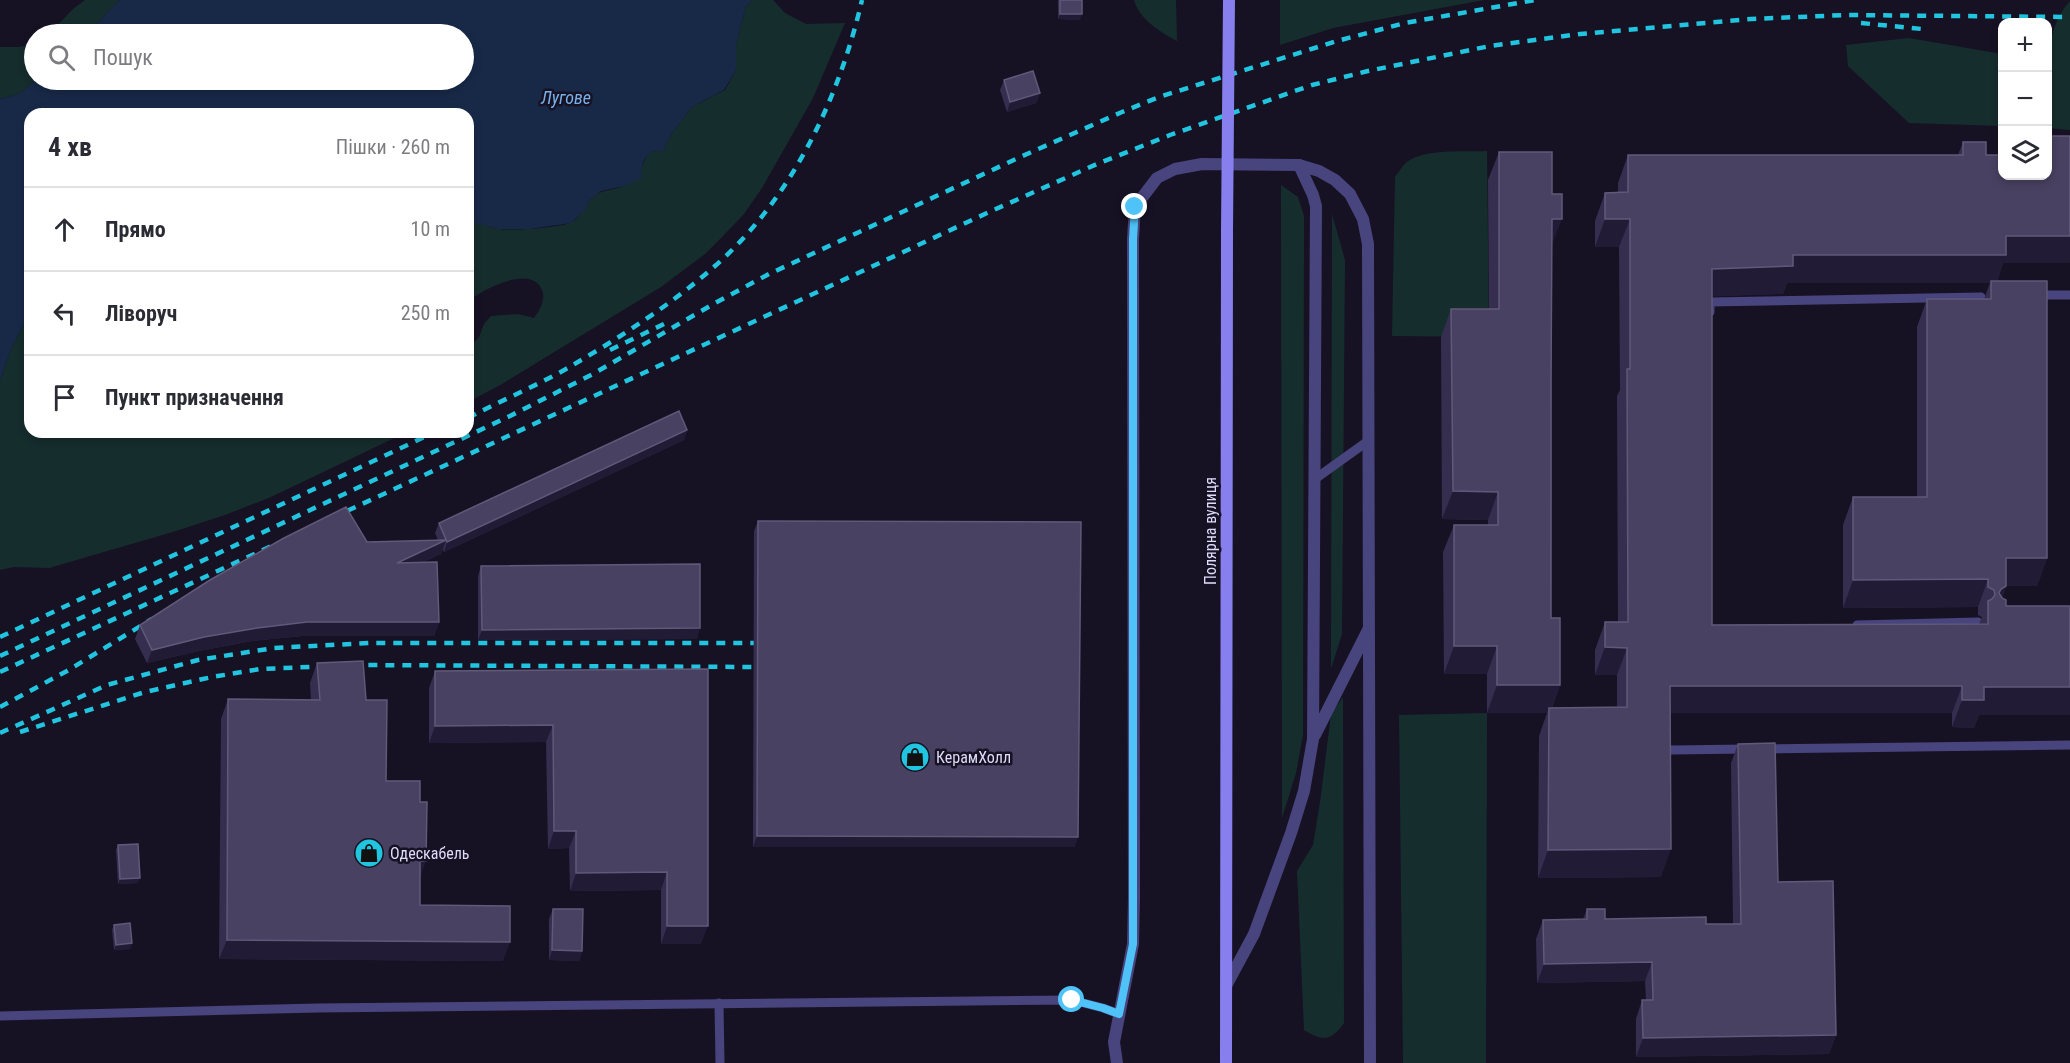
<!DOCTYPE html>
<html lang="uk">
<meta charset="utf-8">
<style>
body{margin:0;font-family:"Roboto Condensed",sans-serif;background:#f2f2f3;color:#2b2b33}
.controls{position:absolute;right:18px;top:18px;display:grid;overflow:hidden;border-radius:12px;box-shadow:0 3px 9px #0003}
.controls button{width:54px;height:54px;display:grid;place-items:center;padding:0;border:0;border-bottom:2px solid #e1e1e2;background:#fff;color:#2b2b33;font:30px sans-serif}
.stop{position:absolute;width:18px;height:18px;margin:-14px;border:4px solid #4fc3f7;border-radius:50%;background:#fff}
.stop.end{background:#4fc3f7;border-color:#fff;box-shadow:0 2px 6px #0008}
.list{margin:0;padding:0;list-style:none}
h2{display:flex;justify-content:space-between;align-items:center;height:78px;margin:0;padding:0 24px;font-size:26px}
h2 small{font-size:20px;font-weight:400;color:#7c7c81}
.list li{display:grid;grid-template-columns:39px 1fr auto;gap:18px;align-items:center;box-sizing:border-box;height:84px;padding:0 24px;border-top:2px solid #e1e1e2}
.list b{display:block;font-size:22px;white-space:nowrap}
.list em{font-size:20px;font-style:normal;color:#7c7c81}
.icon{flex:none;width:33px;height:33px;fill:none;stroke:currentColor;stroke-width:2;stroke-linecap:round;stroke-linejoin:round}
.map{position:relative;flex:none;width:2070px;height:1063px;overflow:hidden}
.search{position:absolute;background:#fff;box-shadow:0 3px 9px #0003;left:24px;top:24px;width:450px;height:66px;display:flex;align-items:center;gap:15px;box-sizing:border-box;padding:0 21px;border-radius:33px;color:#7c7c81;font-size:22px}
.panel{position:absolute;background:#fff;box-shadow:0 3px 9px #0003;left:24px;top:108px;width:450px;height:330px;border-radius:18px}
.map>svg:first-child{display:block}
.green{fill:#162d2d}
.water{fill:#182948}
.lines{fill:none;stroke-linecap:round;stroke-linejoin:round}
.service{stroke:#48447d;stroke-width:9}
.tertiary{stroke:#48447d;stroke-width:12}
.secondary{stroke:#867fed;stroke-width:12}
.rail{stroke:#21c5df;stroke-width:4.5;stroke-dasharray:9 8;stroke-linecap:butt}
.secondary-bridge{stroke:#867fed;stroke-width:12}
.wall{fill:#362e4f;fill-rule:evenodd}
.shaded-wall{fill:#211b36}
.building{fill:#484161;stroke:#605979;stroke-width:1.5}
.route{stroke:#4fc3f7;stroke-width:8}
.labels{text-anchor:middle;stroke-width:5;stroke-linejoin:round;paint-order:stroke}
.street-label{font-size:16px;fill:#dfdbfa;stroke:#161224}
.poi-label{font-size:16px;fill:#dfdbfa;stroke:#161224;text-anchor:start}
.water-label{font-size:18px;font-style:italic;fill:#77b1ec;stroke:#161224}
</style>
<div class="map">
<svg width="2070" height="1063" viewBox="0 0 2070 1063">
<rect width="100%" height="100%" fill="#161224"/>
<g class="green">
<path d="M85,0h35l-13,12 -17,22h-41l24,-25z"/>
<path d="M753,0h20l12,13 21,11 39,-1 -32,75 -51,90 -18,26 -22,23 -17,17 -44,33 -159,97 -34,18v-53l11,-12 5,-13 7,-8 27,-2 16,4c6,-8 13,-20 7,-30 -12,-23 -59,2 -73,13v-80c11,0 20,7 31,8 13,2 62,-1 73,-7 10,-6 12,-16 20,-24 11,-11 27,-6 37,-16 4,-4 10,-8 12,-13 5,-11 6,-20 22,-18l9,-18 20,-26 33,-17 11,-20v-26l10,-38z"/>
<path d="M1134,0h42l1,41c-17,-9 -38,-22 -43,-41z"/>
<path d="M1280,0h204l-151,28 -53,17z"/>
<path d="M2070,1v129l-22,-2c-1,-40 -7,-96 22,-127z"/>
<path d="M1909,38l93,16v72l-93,-3 -61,-57 -2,-21z"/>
<path d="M34,44v36h2l-17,14 -19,5v-52h18z"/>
<path d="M1487,151l2,186 -97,-1 3,-159c4,-5 7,-11 12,-15 18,-14 58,-10 80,-11z"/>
<path d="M1281,185l17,12 6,19 -1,519 -7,38 -14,45z"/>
<path d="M1332,214l13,46 -3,374 -11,35z"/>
<path d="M30,312v120h377l-136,65 -46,18 -49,16 -127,37 -35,-1 -14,3v-189l11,-32z"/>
<path d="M1343,697l1,326c-13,19 -22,18 -40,7l-7,-159 16,-26 7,-43 11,-88z"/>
<path d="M1487,713l-1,350h-83l-4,-348z"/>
</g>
<path class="water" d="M120,0h633l-7,6 -10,38v26l-12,20 -32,17 -20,26 -9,18c-17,-3 -23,13 -21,27l-17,8 -24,5 -11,9 -6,11 -13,12 -41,6h-32l-30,-8v-107h-438v198l-19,37 -11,32v-282l19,-5 17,-14h428v-46h-374l17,-22z"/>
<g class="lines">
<g class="service">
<path d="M2034,295h36"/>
<path d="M1710,312v-10l271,-5"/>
<path d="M1315,479l53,-38"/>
<path d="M1857,625l121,-3"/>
<path d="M1764,749l306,-4"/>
<path d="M1671,750l76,-1"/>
<path d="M719,1003l1,60"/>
<path d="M0,1016l318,-8 754,-8 31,8 16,6"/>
</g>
<g class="tertiary">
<path d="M1315,735l53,-105"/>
<path d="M1226,986l28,-52 37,-101 13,-42 9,-52 3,-533 -3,-11 -14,-30"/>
<path d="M1117,1063l-3,-21 19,-98 1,-46 -1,-659 2,-32 22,-29 18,-9 27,-5 97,1 20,6 16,9 15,14 13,25 5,25 2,819"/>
</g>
<path class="secondary" d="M1226,1063l1,-833"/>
<g class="rail">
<path d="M1861,23l61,6"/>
<path d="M610,350l54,-26"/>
<path d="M468,418c32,-17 66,-31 98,-49 50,-29 105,-64 149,-103 77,-68 124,-167 147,-266"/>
<path d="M332,518l655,-305 110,-49 73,-29 142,-50 56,-14 122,-25 90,-12 171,-15 95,-4 224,2"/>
<path d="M0,637l435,-205"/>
<path d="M0,656l510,-240 83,-42 122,-71 54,-29 249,-116 104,-46 37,-15 178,-56 68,-18 130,-23"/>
<path d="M0,672l278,-129"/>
<path d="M0,707l67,-36 85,-52"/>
<path d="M20,732l125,-40 67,-15 48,-8 99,-4 396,2"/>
<path d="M0,733l107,-48 91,-25 76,-12 95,-5h386"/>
</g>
<path class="secondary-bridge" d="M1227,230l2,-230"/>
</g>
<g class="wall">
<path d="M1058,0h24l-2,20 -22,-1z"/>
<path d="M1004,80l36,13 -4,10 -29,9 -7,-22z"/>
<path d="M2070,136v127h-67l-6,18 50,277 -10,28h-31l-4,12 4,8h64v109h-91l-5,13 -22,-1v-14h-282l-9,164 -123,1 1,-142 8,-23h-60v-39h-43l-1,-122 11,-27h34v-5l-46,-1 -1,-182 10,-28h38l-1,-129 11,-28 53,95 -1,371 9,67 -8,23 65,-1v-32h-22v-25l10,-28h13l-1,-226 3,-6 -1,-143h-24v-26l10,-28 13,-1v-9l10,-28h330l5,-13 23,13 62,21zM1787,283h203l-6,16h-57l-10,28v170h-64l-10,28v83l135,-1v8l4,2 -3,7 -267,1v-329l71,-2z"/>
<path d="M687,430l-3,10 -240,112 -2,-3 -1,5 -20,9 18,59 -5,14h-132l-50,5 -53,10 -52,12 -12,-24 5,-14 227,-83 71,-2 -3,-7 4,-10z"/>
<path d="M758,521l317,326h-322l1,-316z"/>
<path d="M481,566l216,73 -219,1v-64z"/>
<path d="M317,663l49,37 20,81 34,98v26l83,56 -284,-2 2,-240 7,-20 83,1 -1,-17z"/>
<path d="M708,669l-7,275h-40v-54l-91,1 -1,-43 -21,1 -2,-107 -117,1v-55l6,-17z"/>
<path d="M1738,744l40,138 58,153 -7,19 -193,3v-38l6,-19h4l-1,-19 -108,2 -1,-44 7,-19 40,-1 4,-10 18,10 101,5h27l-2,-161z"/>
<path d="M118,845l20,38 -20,1 -2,-34z"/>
<path d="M553,909l29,42 -3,10 -30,-1v-41z"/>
<path d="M114,925l18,18 -2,6 -16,1 -2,-20z"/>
</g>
<g class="shaded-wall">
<path d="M1060,14h22l-2,6 -22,-1z"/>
<path d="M1040,93l-4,10 -29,9 3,-10z"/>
<path d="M1552,219h10l-11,28z"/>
<path d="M1605,219h25l-11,28h-24z"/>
<path d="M2006,236h64v27h-67l-7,20h-209l-4,11 -81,3 10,-28 81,-14z"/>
<path d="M687,430l-3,10 -240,112 3,-10z"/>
<path d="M1453,491l45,1 -10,28 -46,-1z"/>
<path d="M446,540l-5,14 -49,22 5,-13z"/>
<path d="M2006,558h41l-10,28h-41z"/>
<path d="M1988,579l-10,28 -135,1 10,-28z"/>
<path d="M2006,586l-10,28 -5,3 10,-28z"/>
<path d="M307,622h132l-5,14h-132l-50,5 -53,10 -52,12 5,-13 52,-13 53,-9z"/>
<path d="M700,628l-3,11 -219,1 4,-10z"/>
<path d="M1454,646h43l-10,28h-43z"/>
<path d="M1605,647l22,1 -10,27h-22z"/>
<path d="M1497,685h63l-10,28 -1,-5 -2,5h-60z"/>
<path d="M1670,686h292l-10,27h-292z"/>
<path d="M1984,687h86v28h-91l-5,13 -22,-1 10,-27z"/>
<path d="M553,725l-7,17 -117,1 6,-17z"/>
<path d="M554,831h22l-7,17 -21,1z"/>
<path d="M757,836l321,1 -3,10h-322z"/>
<path d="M1671,849l-10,28 -123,1 10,-28z"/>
<path d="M420,861h6l-7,19z"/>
<path d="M667,872l-6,18 -91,1 6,-18z"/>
<path d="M140,878l-2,5 -20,1 2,-5z"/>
<path d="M667,926h41l-7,18h-40z"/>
<path d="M227,940l283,2 -7,19 -284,-2z"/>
<path d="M132,943l-2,6 -16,1 2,-5z"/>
<path d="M552,950l30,1 -3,10 -30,-1z"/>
<path d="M1652,962l-7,19 -108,2 7,-19z"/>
<path d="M1836,1035l-7,19 -193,3 7,-19z"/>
</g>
<g class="building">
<rect x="1060" y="0" width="22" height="14"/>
<path d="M1033,71l7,22 -30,9 -6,-22z"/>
<path d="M2048,136h22v100h-64v19h-213v11l-81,3v356l276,-1v-23l4,-2 3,-4 -1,-5 -6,-3v-8l-135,1v-83h74v-198h64v-18h56v277h-41v28l-5,3 -2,4 3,5 4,2v6h64v81h-86v13h-22v-14h-292l1,163 -123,1 1,-142 78,-1v-59l-22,-1v-25h23l-1,-253h3v-150h-25v-26l23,-1v-37h335v-13h23v13h16v21h46z"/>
<path d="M1499,152h53v42h10v25h-10l-1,161v238h9v67h-63v-39h-43v-121h44v-33l-45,-1 -2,-182h48z"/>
<path d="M679,411l8,19 -240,112 -8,-19z"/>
<path d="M346,507l21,35 79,-2 -49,23 40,-1 2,60h-132l-50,6 -53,9 -52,13 -12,-25 70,-45 74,-42z"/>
<path d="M758,521l323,1 -3,315 -321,-1z"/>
<path d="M700,564v64l-218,2 -1,-64z"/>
<path d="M363,661l3,39h21l-1,81h34v21h7l-1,59h-6v44l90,1v36l-283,-2 1,-241 92,1 -3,-37z"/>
<path d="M708,669v257h-41v-54l-91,1v-42h-22l-1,-106 -118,1v-55z"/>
<path d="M1775,743l3,139 55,-1 3,154 -193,3 -1,-38h11l-1,-38 -108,2 -1,-44 44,-1v-10h18v10l101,-2v7h35l-3,-180z"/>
<path d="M138,844l2,34 -20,1 -2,-34z"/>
<path d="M553,909h30l-1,42 -30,-1z"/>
<path d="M130,923l2,20 -16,2 -2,-20z"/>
</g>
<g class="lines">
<path class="route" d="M1072,1000l31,8 16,6 14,-70v-705l2,-32"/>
</g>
<defs>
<g id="shop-disc" transform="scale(1.5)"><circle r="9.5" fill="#21c5df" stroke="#161224"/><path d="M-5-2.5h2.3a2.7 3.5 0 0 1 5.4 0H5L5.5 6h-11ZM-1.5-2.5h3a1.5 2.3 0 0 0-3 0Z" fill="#111"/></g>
</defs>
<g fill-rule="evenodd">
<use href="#shop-disc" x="915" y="757"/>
<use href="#shop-disc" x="369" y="853"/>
</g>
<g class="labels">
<g class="street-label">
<text transform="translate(1210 531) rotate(-90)" y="6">Полярна вулиця</text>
</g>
<g class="poi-label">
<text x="936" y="763">КерамХолл</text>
<text x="390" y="859">Одескабель</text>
</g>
<g class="water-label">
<text x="566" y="104">Лугове</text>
</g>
</g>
</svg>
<div class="controls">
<button>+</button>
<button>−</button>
<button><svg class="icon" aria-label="layers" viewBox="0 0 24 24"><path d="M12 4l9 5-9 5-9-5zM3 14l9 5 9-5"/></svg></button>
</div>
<div class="stop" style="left:1072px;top:1000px"></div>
<div class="stop end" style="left:1135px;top:207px"></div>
<div class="search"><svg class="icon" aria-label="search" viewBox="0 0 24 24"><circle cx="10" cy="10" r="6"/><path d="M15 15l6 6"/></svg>Пошук</div>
<section class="panel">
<h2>4 хв<small>Пішки · 260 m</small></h2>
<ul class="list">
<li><svg class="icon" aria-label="ahead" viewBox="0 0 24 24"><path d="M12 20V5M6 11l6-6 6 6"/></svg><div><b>Прямо</b></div><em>10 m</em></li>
<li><svg class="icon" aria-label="left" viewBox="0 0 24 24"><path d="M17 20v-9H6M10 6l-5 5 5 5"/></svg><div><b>Ліворуч</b></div><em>250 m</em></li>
<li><svg class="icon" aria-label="arrive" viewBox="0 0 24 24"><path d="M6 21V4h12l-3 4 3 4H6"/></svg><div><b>Пункт призначення</b></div></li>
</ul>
</section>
</div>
